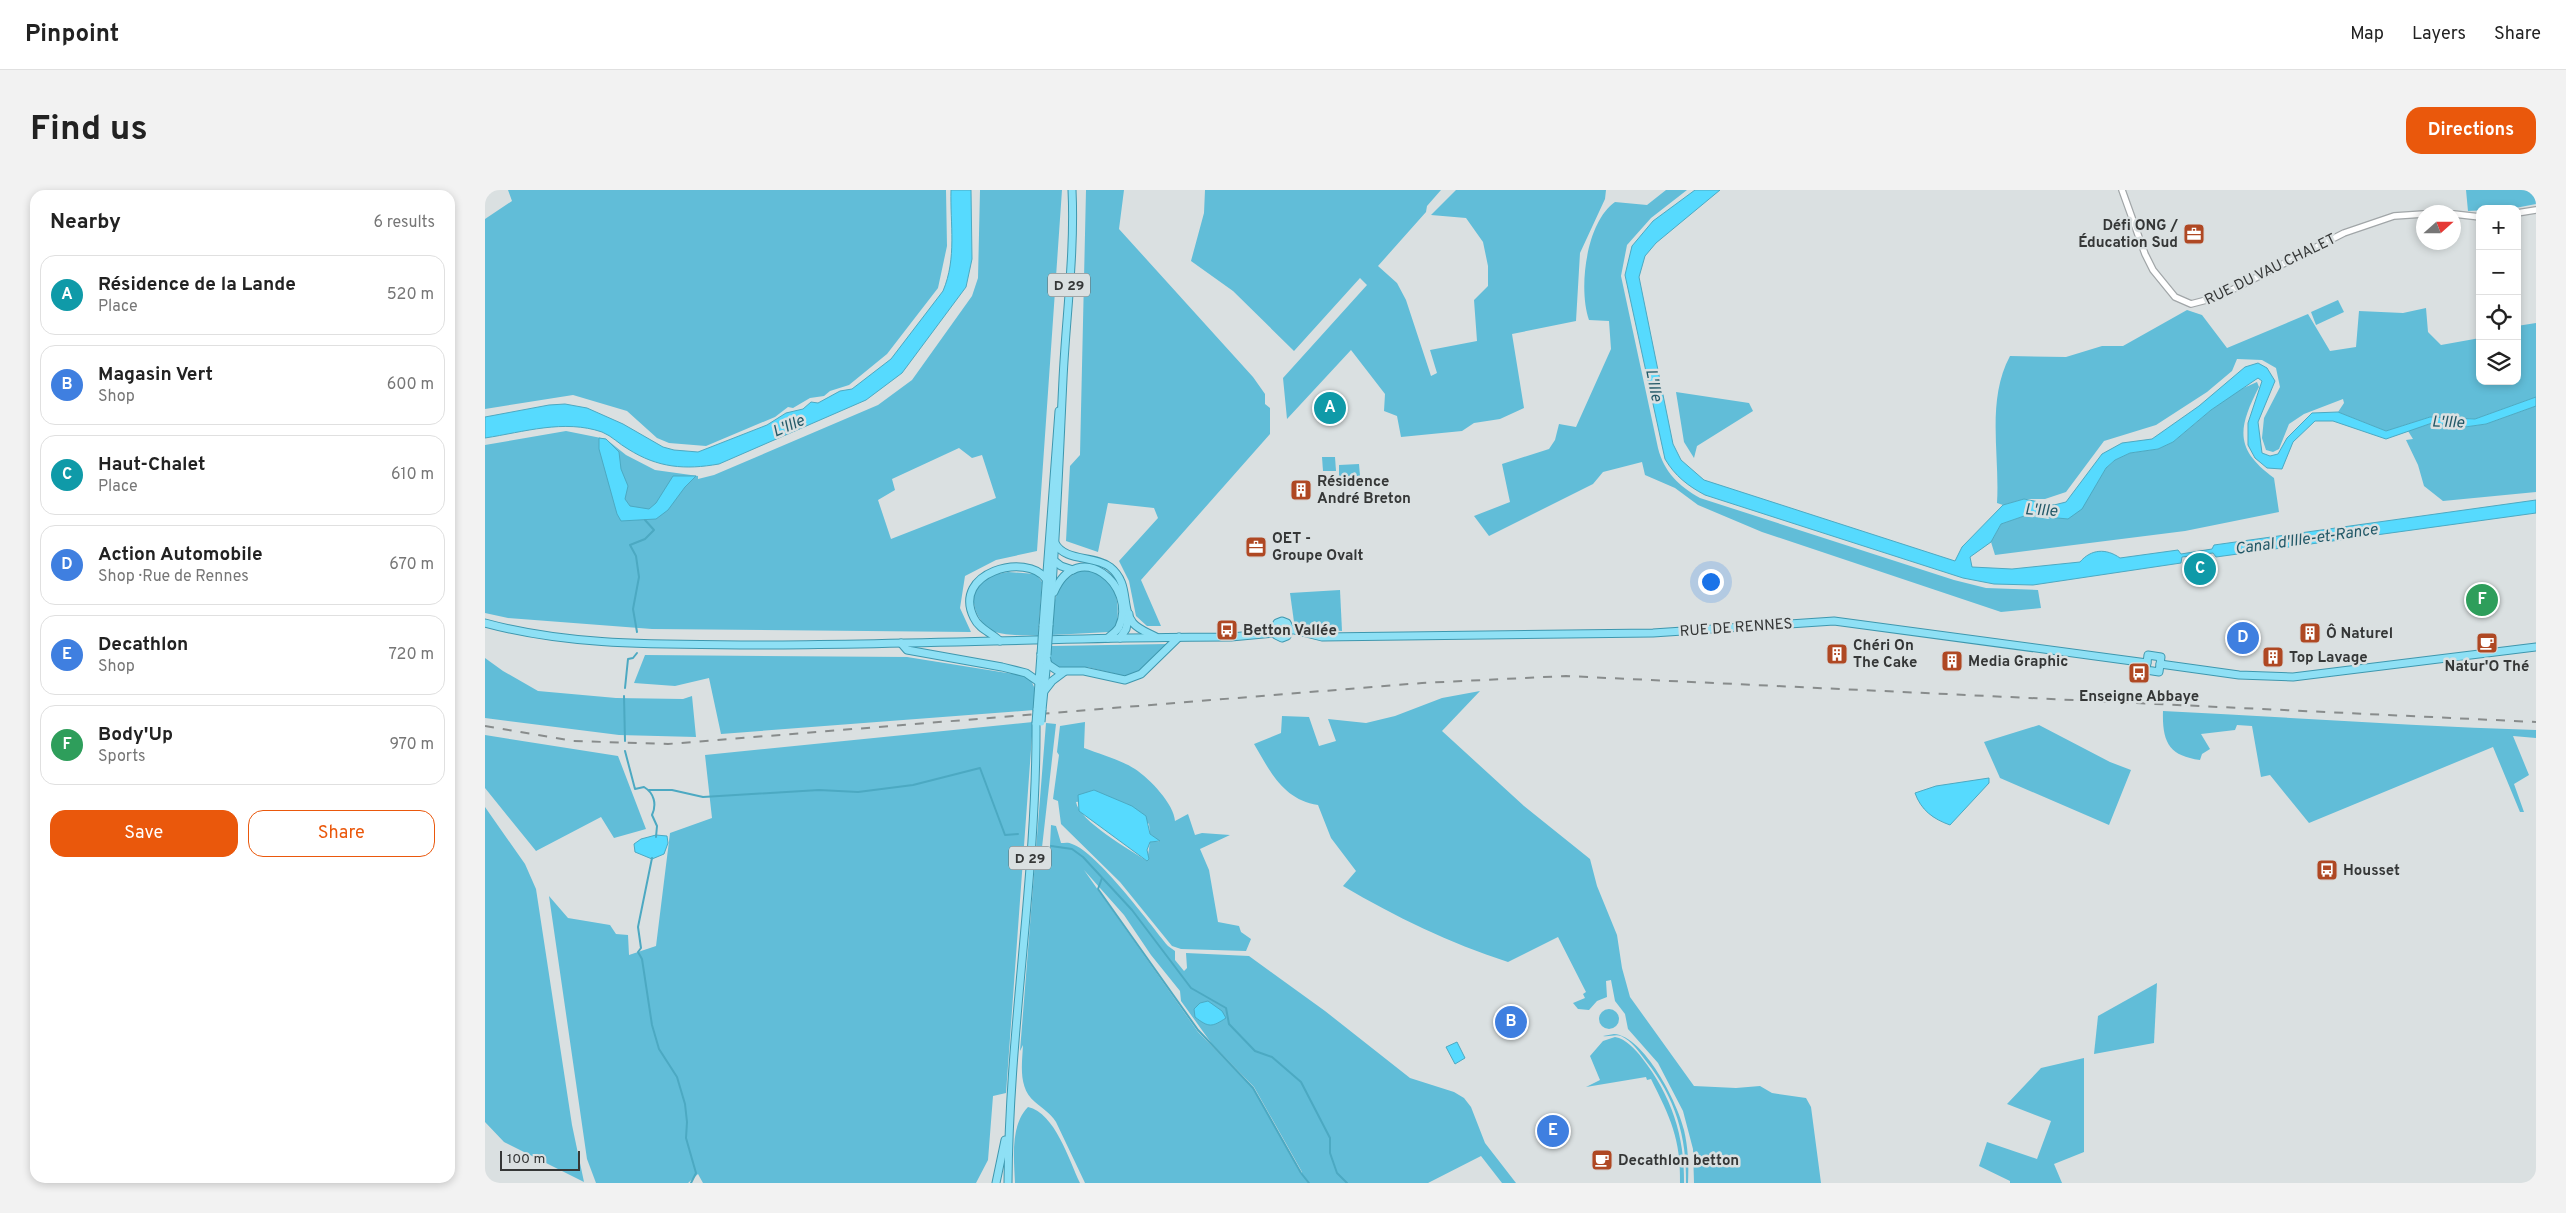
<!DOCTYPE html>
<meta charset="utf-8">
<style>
body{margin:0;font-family:Overpass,sans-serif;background:#f2f2f2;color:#222}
.controls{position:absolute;right:15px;top:15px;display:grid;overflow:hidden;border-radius:10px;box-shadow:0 2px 8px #0003}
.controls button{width:45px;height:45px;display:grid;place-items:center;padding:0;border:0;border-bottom:1px solid #e0e0e0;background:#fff;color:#222;font:25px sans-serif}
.compass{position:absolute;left:1931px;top:15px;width:45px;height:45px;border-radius:50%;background:#fff;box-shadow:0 2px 8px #0003;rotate:69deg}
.scale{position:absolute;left:15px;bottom:12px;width:80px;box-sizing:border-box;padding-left:5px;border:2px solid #353737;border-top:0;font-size:14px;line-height:18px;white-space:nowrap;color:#353737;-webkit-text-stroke:4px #dae0e1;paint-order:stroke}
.you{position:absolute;left:1225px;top:391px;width:18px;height:18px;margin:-12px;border:4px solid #fff;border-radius:50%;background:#1a73e8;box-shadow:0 0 0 8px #1a73e833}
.badge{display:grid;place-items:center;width:32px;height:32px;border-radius:50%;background:#ea580c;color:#fff;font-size:16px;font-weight:700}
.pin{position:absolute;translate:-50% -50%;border:2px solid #fff;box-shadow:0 1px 5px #0006}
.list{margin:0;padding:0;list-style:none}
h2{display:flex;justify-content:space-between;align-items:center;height:65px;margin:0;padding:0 20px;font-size:21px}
h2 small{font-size:16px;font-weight:400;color:#767676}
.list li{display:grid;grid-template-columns:32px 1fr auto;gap:15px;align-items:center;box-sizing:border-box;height:80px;margin:0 10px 10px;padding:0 10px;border:1px solid #e0e0e0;border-radius:15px}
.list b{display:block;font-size:19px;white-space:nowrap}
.list p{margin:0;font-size:16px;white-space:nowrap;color:#767676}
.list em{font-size:16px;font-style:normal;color:#767676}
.actions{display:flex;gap:10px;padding:15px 20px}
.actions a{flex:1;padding:11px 0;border:1px solid #ea580c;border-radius:15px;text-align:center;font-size:18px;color:#ea580c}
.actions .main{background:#ea580c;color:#fff}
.icon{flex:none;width:28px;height:28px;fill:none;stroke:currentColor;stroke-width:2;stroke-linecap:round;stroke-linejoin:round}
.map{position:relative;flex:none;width:2051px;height:993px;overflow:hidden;border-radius:15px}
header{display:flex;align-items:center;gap:30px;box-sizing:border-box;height:70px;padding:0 25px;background:#fff;border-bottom:1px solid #e0e0e0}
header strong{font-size:24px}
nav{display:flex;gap:28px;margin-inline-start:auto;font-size:18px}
.intro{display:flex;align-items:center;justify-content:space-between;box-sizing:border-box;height:120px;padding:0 30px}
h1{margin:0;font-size:35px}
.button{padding:12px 22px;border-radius:15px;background:#ea580c;color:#fff;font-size:18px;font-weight:700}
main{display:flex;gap:30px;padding:0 30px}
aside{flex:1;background:#fff;border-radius:15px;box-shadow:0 2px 8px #0003}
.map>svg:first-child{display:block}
.green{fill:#61bdd8;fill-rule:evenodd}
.water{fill:#56dafe;stroke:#4ca9c2}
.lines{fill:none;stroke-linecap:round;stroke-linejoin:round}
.stream{stroke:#4ca9c2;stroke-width:2}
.minor-casing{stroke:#a1a6a8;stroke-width:8}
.major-casing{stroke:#3e97ae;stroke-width:9}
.minor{stroke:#fff;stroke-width:5.5}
.major{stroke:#8ee0f5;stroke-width:7}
.rail{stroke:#888c8c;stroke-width:2;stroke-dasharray:9 9;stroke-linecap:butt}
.major-bridge-casing{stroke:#3e97ae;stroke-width:9;stroke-linecap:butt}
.major-bridge{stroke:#8ee0f5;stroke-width:7}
.labels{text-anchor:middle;stroke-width:5;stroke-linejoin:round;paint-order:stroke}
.shield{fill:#dae0e1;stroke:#666a6a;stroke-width:1}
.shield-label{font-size:14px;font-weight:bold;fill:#353737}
.poi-label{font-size:15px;font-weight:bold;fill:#353737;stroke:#dae0e1;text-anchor:start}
.street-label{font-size:15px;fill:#353737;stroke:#dae0e1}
.water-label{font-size:16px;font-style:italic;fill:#225867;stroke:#dae0e1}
</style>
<header>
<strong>Pinpoint</strong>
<nav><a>Map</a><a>Layers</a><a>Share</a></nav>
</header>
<div class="intro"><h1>Find us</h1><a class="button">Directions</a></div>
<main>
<aside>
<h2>Nearby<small>6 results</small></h2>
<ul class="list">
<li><span class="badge" style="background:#0f9aa8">A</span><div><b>Résidence de la Lande</b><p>Place</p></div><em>520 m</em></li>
<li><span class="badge" style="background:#3f7fe0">B</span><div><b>Magasin Vert</b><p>Shop</p></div><em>600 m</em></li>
<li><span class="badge" style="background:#0f9aa8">C</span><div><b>Haut-Chalet</b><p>Place</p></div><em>610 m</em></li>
<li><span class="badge" style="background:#3f7fe0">D</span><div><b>Action Automobile</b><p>Shop · Rue de Rennes</p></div><em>670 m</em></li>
<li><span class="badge" style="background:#3f7fe0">E</span><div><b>Decathlon</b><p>Shop</p></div><em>720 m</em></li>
<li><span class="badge" style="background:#2e9e5b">F</span><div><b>Body'Up</b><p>Sports</p></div><em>970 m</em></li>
</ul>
<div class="actions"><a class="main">Save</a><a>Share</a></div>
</aside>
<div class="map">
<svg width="2051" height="993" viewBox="0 0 2051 993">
<rect width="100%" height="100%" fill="#dae0e1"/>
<g class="green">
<path d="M23,0h438l1,56 -9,42 -51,66 -38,31 -19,6 -6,5 -14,2 -17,10 -5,-1 -13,10 -69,29 -37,-3 -12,-5 -30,-27 -54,-16 -88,14v-190l27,-18z"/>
<path d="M495,0h82l-25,361 -41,9 -31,16 -5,32 11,24 -319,-3 -144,-11 -23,-5v-168l81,-14 40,8 20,16 29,15 43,6v3l16,-4 164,-70 34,-25 60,-84 6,-18zM474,258l13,10 10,-3 14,43 -105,41 -13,-39 17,-10 -3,-11z"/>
<path d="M601,0h38l-5,39 134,148 12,17v10l5,4v26l-129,146 20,46h-14l-11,-10 -7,-35 -10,-20 39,-43 -4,-10 -46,-5 -10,49 -32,-11 4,-75 10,-11z"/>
<path d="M720,0h236l-14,16 -1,6 -48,54 19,17 9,17 25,76 6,-3 -7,-23 47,-9 -3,-41 14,-14v-20l-5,-24 -17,-24 -35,-3 25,-25h150l-1,9 -25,54 -4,68 -64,13 12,74 -24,11 -26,4 -12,8 -61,6 -4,-21 -13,-5 1,-17 -34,-44 -64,69 -4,-41 84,-93 -7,-7 -66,73 -61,-60 -42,-30 13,-48z"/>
<path d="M1181,0h21l-36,28 -24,27 -6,31 37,172c6,24 21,38 42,50l254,82 32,8 52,2 3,18 -40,4 -239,-80 -64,-27 -23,-17 -30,-13 -3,-13 -39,10 -10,12 -104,52 -15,-20 36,-14 -8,-38 47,-15 6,-9 4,-16 17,3 35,-78 -2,-28 -20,-1c-11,-31 -3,-98 26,-118l32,3z"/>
<path d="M1981,0h70v14l-26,5 -42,2z"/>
<path d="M1853,110l6,12 -28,13 -5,-13z"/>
<path d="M1941,118l2,24 13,13 39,-7v43h37v-55l19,-3v74l-61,22 -45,-2 -44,14 -48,-19 6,-9 -1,-4 -39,15 -15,10 -10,25 -6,3 -7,-2 -4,-12 2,-20 16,-31 -4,-19 -14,-8 -25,-1 -5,12 -25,21 -51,33 -52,16 -38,51 -21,7h-21l-21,6 -6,-2c3,-48 -11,-102 13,-147l56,1 36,-11h21l64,-36 15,5 25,33 81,-34 22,37 26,-4 3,-36 44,2z"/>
<path d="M1772,192l2,5c-21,41 -25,62 15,91l5,34 -94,19 -190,24 -4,-13 10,-18 26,-9 21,4 38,-18 20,-33 9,-8 15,-7 28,-4 15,-7 38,-32 28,-20z"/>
<path d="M1191,202l73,11 4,8 -56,35 -3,12 -10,-16z"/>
<path d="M2051,216v86l-93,9 -19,-15 -6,-21 -12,-25 7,-1 -5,-8 24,-8 33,4 21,-3z"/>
<path d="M837,267h13l1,14h-13z"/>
<path d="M874,274l1,12 -21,1v-12z"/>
<path d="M605,380c26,8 31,33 26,58l-7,4 -57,3 1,-28 7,-24 19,-12z"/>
<path d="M523,382l28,2 6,8 -4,54c-13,-1 -30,0 -43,-4 -17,-7 -29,-33 -15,-49 7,-8 18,-9 28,-11z"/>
<path d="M855,400l2,41 -39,-3 -9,-6 -4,-29z"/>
<path d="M1999,402l2,15 -7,1 -2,-15z"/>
<path d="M682,454l-31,30 -11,2 -38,-9h-30l-8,-8 2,-13z"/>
<path d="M160,465l262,2 113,18 10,3 5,11 -1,21 -313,24 -12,-56 -34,8 -41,-3z"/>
<path d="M0,468l18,13 35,20 78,7 67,1 9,-3 4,41 -77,-2 -134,-17z"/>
<path d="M995,501l-38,40 82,75 66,53 7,27 20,49 5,33 8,29 64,89 42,2 24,-2 12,7 34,5 5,9 10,76h-127l-1,-34 -10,-38 -25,-48 -30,-34 -3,-15 -10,-13 -4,-21 -5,1 1,16 -10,4 -8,9 -11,-1 -5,-6 12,-5 -2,-4 3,-2 -28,-55 -50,25c-59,-19 -112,-45 -165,-76l13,-15 -25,-33 -13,-33c-35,-5 -48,-34 -64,-61l27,-11 1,-17 27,1 10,29 17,-5 -8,-22 38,4 29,-7 47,-18z"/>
<path d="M1678,521c124,6 249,15 373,19v8l-23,-2 16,39 -15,9 10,28h-4l-27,-65 -184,76 -39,-48 -9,2 -9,-51 -15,-1 -2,5 -34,4 9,15 -8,5 -2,6c-31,-4 -38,-18 -37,-49z"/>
<path d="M548,532l-27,371 -13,3 -5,64 -12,23h-273l-5,-9 -10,9h-92l-9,-24 -38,-263 19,22 42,7 6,9 12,1 1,20 27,-9 14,-113 42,-15 -7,-63z"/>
<path d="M600,532l-1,26c16,6 37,12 51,21 15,10 39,35 40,52l13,-7 7,21 7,-2 28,2 -30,14 9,21 9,52 21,4 2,6 10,7 -5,12 -65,-2 -9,-3 -52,-64 -59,-58 -3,-23 -5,-2 6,-44 -2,-3 3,-26zM626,608l16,6 22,20 1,10 10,8h-10l-3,19c-17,-11 -68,-40 -71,-59z"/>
<path d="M561,533l10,1 -16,141h9l2,-40 5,1 5,17c3,0 8,-1 11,1 25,8 78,80 96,102l7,5v9l9,11 3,-3 -1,-15 63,3 76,55 85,67 44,14 10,6 7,9 14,36 31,40h-14l-21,-27 -53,27h-343l-29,-61c-6,-9 -13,-13 -21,-20 -17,-14 -13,-37 -12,-57l-3,6zM599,680l40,45 27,40 29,36 1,10 31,43 42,43 48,85 -1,2 -48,-86 -55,-56z"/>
<path d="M1554,535l71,37 21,8 -22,55 -109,-47 -16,-36z"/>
<path d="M0,545l133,21 28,73 -32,9 -13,-21 -65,34 -51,-63z"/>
<path d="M0,617l40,57 11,25 36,236 12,57 -80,-40 -19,-20z"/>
<path d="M1672,793l-3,60 -60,11 4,-38z"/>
<circle cx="1124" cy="829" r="10"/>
<path d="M1129,844c30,2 64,69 70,96 4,17 5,35 4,53h-2c1,-46 -11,-86 -40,-122 -7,-9 -14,-20 -25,-25 -5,-2 -12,1 -18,0z"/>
<path d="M1130,847c11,2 20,12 27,21 29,37 43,78 42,125h-4c1,-44 -10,-66 -29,-104l-4,1 -1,-3 -60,10 14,-7 -10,-24 13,-15z"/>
<path d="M1599,868v94l-30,12 8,19h-52v-2l-31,-15 8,-24 50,17 14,-38 -44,-17 34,-36z"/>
<path d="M543,917c27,6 41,53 52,76h-65c-1,-24 -5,-58 13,-76z"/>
</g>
<g class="water">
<path d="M466,0h20l1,69 -6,28 -64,86 -36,27 -147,64c-34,6 -61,4 -91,-15 -9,-5 -16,-13 -26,-17 -38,-13 -78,0 -117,6v-21l64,-12 16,-1 22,4 36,16 40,23 11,3 24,2 69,-27 19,-12 17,-4 8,-7 7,1 22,-12 12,-2 39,-30 52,-68c14,-33 7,-67 8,-101z"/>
<path d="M1210,0h25l-64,53 -11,13 -6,21 34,167 8,16 23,20 251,81 7,-14 41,-42 21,-6 30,6 12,-3 36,-48 20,-11 30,-4 47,-33 46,-39 13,-4 9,5 8,13 -17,41 4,31 8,3 8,-2 9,-16 25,-25 26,-1 48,19 44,-14 45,2 61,-22v9l-50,18 -21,3 -33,-4 -46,16 -53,-18h-18l-22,21 -11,27 -15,-1 -12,-10 -7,-13v-22l14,-42 -4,-3 -47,32 -38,32 -15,7 -28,4 -15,7 -9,8 -24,41 -14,10 -41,-4 -26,9 -10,18 -21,15 2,10 40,2 68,-7c11,-13 26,-14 40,-4l58,-8 3,4 31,-5 2,-4 322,-45v13l-320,44 -3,-4 -31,4 -1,6 -148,22 -39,-1 -31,-6 -258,-83c-17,-9 -30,-19 -40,-36l-40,-184 7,-29 21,-25z"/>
<path d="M114,248l7,1 13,13 2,17 7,17 -3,13 5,7 19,3 7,-6 17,-27h23l-11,11 -17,23 -12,9 -35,2 -4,-7 -18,-65z"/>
<path d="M1504,588v5l-39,42c-17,-6 -29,-15 -35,-32l21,-7z"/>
<path d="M609,600l38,16 14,10 4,18 10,7 -10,1 -3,8 2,9 -2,2 -68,-50 -1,-16z"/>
<path d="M171,645l11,1 1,7 -4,11 -12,5 -17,-7 -1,-8 7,-5z"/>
<path d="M723,811l14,10 4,7c-14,9 -17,10 -31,-1l-1,-8 6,-6z"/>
<path d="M972,852l8,16 -10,6 -9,-17z"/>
</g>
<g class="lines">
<g class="stream">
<path d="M152,442l-4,-23 6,-32 -3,-21 -6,-11 15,-6 9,-9 -9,-10"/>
<path d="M140,498l3,-29 5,-1 4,-5"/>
<path d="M139,506l1,45"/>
<path d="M140,561l10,38 9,-2c10,6 13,17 8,28l5,11 -1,11"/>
<path d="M164,600h23l31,7 116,-7 39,2 55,-7 67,-17 25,67 13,-1"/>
<path d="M566,656l21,3 11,8 49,53 59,78 35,20 3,16 26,27 17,6 29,25 29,56v15l7,20 10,10"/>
<path d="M167,668l-14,69 3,21 -3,4 4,7 10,66 7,24 18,28 8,27 2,18 -1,16 10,35 -5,10"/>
<path d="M617,688l-4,11 100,141 55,58 48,85 8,10"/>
</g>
<g class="minor-casing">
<g id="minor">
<path d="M1637,0l23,64 8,16 22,27 16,7 27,-7 126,-64 50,-17 30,-2"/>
<path d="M2032,23l19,-3"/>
<path d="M1969,24l26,3"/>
</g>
</g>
<g class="major-casing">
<g id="major">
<path d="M570,353c10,19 39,12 55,24 21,17 10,39 23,56 6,7 16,10 23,14"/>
<path d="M567,369l9,7 12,4"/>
<path d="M569,402c24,-56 84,-6 65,35 -2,4 -7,7 -11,11"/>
<path d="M0,433c88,24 180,21 270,22 159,0 318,-8 476,-8l44,-4"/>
<path d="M564,435c7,-82 10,-164 14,-246 3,-63 12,-126 9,-189"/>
<path d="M558,436l16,-215"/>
<path d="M805,439l32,8 331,-4 181,-12 313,42"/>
<path d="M781,440l8,-2 3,-5 5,-2 5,2 3,6 -3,7 -5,2 -6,-3 -2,-5"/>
<path d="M635,448l6,-9 3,-15"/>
<path d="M515,451c-8,-8 -21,-12 -26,-23 -23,-46 53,-66 72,-39"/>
<path d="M416,453l6,7 95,17 24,6 13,9"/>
<path d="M556,464l8,11 9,6h26l41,9 16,-6 38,-37"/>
<path d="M1663,465l13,2 -2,15 -13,-2z"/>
<path d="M1675,474l79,11 54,2 243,-30"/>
<path d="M560,500l7,-9 12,-9"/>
<path d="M552,520l4,-56"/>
<path d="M557,520l5,-50"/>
<path d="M511,993l9,-43"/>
<path d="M523,993c1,-154 29,-307 28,-460"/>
</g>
</g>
<use href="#minor" class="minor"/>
<use href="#major" class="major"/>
<path class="rail" d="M0,536l88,15 95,3 754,-61 144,-7 970,46"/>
<g class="major-bridge-casing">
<g id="major-bridge">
<path d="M556,464l2,-28"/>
<path d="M562,465l2,-30"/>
<path d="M556,532l1,-12"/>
<path d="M551,533l1,-13"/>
</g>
</g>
<use href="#major-bridge" class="major-bridge"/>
</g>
<defs>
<g id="office-square" transform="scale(1.125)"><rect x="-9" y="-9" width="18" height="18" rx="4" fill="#af4823" stroke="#dae0e1"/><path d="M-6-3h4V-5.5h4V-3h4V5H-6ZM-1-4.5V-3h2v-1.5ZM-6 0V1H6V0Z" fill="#fff"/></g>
<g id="building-square" transform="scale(1.125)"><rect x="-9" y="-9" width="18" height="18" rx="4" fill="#af4823" stroke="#dae0e1"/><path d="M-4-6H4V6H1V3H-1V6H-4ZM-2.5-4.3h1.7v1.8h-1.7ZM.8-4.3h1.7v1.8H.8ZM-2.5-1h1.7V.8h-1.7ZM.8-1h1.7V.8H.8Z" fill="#fff"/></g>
<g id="bus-square" transform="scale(1.125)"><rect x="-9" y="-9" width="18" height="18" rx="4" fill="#af4823" stroke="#dae0e1"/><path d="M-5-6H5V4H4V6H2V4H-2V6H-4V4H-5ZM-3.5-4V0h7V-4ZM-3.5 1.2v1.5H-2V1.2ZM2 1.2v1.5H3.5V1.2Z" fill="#fff"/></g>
<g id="cafe-square" transform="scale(1.125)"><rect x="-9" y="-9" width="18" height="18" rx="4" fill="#af4823" stroke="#dae0e1"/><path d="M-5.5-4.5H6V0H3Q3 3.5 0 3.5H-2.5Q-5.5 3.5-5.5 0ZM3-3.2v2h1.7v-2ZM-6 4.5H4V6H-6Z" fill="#fff"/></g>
</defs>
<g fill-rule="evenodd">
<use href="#office-square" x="1709" y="44"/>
<use href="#building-square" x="816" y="300"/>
<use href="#office-square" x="771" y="357"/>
<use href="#bus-square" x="742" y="440"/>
<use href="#building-square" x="1825" y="443"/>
<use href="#cafe-square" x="2002" y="453"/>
<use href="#building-square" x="1352" y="464"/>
<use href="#building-square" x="1788" y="467"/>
<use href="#building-square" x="1467" y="471"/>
<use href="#bus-square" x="1654" y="483"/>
<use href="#bus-square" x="1842" y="680"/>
<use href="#cafe-square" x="1117" y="970"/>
</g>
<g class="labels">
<g class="shield">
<rect x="563" y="83.5" width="42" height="23" rx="4"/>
<rect x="524" y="656.5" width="42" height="23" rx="4"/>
</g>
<g class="shield-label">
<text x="584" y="100">D 29</text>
<text x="545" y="673">D 29</text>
</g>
<g class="poi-label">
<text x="1693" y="40" text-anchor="end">Défi ONG /<tspan x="1693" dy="17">Éducation Sud</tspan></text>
<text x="832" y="296">Résidence<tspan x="832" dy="17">André Breton</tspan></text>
<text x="787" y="353">OET -<tspan x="787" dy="17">Groupe Ovalt</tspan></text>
<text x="758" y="445">Betton Vallée</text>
<text x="1841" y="448">Ô Naturel</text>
<text x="1368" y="460">Chéri On<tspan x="1368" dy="17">The Cake</tspan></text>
<text x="1804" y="472">Top Lavage</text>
<text x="1483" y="476">Media Graphic</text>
<text x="2002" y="481" text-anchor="middle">Natur'O Thé</text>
<text x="1654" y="511" text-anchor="middle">Enseigne Abbaye</text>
<text x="1858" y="685">Housset</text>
<text x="1133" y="975">Decathlon betton</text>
</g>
<g class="street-label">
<text transform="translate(1785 79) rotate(-26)" y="5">RUE DU VAU CHALET</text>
<text transform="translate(1251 437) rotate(-4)" y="5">RUE DE RENNES</text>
</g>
<g class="water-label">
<text transform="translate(1170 195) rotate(79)" y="6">L'Ille</text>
<text transform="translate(1963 231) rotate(2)" y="6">L'Ille</text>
<text transform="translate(303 235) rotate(-23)" y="6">L'Ille</text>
<text transform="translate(1556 319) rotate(3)" y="6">L'Ille</text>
<text transform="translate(1821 348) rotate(-8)" y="6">Canal d'Ille-et-Rance</text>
</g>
</g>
</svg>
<div class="controls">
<button>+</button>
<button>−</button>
<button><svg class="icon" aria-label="locate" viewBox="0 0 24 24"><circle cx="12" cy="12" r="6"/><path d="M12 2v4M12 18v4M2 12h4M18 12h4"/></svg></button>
<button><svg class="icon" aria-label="layers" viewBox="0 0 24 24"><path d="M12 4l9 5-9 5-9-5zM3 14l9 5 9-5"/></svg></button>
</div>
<svg class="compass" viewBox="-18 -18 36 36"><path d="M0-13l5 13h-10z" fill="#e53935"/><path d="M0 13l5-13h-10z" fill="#767676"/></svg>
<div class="scale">100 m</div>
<div class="you"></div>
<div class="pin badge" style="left:845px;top:218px;background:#0f9aa8">A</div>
<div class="pin badge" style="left:1026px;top:832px;background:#3f7fe0">B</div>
<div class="pin badge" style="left:1715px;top:379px;background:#0f9aa8">C</div>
<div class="pin badge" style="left:1758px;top:448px;background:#3f7fe0">D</div>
<div class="pin badge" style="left:1068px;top:941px;background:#3f7fe0">E</div>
<div class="pin badge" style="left:1997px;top:410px;background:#2e9e5b">F</div>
</div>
</main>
